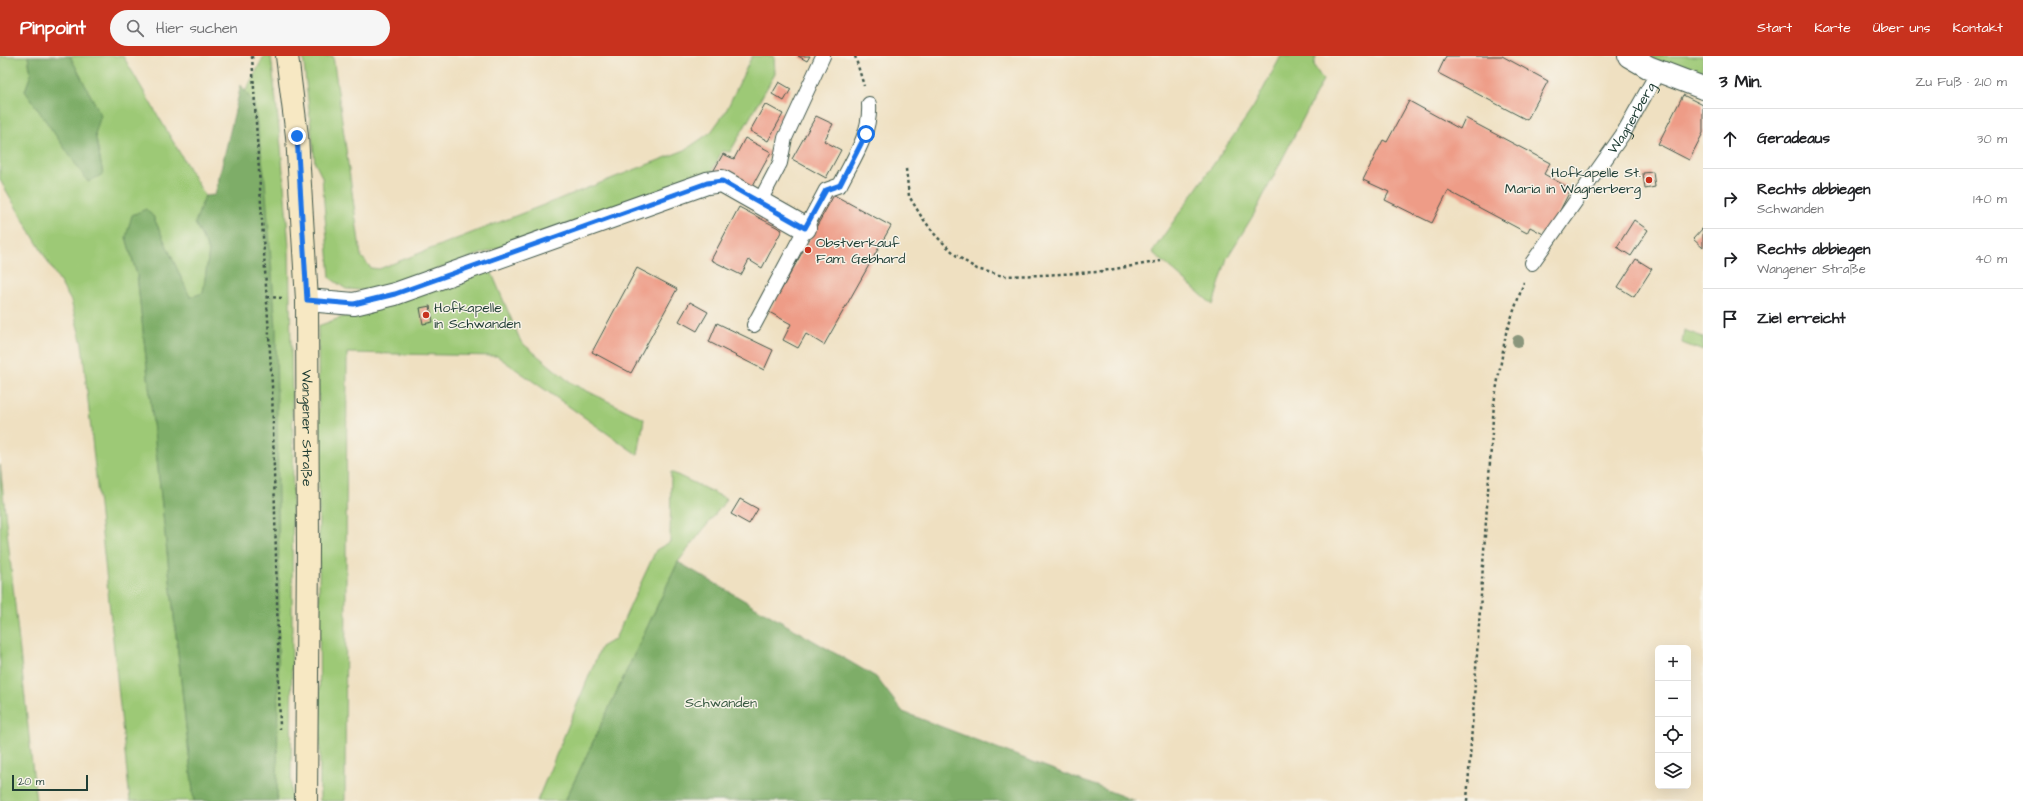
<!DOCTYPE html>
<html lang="de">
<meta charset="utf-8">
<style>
body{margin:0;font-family:"Architects Daughter",sans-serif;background:#f6f6f6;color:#202124}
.controls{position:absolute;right:12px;bottom:12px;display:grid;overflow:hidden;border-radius:6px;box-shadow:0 4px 16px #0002}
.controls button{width:36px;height:36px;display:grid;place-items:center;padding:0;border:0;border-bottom:1px solid #e0e0e0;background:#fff;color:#202124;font:20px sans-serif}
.scale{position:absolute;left:12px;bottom:10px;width:76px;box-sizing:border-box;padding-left:4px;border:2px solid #1f3d34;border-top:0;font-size:11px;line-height:14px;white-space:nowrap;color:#1f3d34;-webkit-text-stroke:3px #f7f3e8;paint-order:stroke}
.stop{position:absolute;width:12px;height:12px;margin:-9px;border:3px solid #1a73e8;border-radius:50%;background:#fff}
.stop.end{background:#1a73e8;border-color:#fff;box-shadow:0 1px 4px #0008}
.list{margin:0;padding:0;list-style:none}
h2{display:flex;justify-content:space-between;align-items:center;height:52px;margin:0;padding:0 16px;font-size:17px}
h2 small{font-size:13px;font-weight:400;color:#757577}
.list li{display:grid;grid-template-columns:26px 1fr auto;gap:12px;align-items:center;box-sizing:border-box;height:60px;padding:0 16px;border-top:1px solid #e0e0e0}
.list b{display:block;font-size:15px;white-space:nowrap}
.list p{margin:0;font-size:13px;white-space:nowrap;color:#757577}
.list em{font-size:13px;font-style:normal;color:#757577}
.icon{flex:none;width:22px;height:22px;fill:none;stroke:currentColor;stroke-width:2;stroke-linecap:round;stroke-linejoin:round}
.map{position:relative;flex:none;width:1703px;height:745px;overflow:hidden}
header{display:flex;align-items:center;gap:24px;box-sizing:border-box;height:56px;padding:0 20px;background:#c8321e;color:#fff}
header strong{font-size:19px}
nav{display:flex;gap:22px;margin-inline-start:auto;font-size:14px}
.search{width:280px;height:36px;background:#f6f6f6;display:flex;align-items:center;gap:10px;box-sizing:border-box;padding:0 14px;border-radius:22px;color:#757577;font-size:15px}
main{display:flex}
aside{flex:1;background:#fff}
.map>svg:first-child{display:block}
.green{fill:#9dc976;stroke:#5e8355}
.forest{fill:#7ead67;stroke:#4e754e}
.building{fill:#ee9c87}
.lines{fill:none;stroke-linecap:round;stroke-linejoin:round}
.lane-casing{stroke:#3e5549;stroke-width:16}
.street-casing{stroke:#3e5549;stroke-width:24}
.secondary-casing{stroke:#3e5549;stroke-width:24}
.path{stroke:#3e5549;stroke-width:2.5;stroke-dasharray:3 3;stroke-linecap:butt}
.lane{stroke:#fff;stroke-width:14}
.street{stroke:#fff;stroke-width:22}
.secondary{stroke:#f7e8c3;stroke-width:22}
.tree{fill:#8a967b}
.route{stroke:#1a73e8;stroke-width:5}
.poi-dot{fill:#c8321e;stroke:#f7f3e8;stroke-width:1.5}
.labels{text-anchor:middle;stroke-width:3;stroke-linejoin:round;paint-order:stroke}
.street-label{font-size:14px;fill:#1f3d34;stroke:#f7f3e8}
.poi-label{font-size:14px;fill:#1f3d34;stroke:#f7f3e8;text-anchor:start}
.park-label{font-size:14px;fill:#385941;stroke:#f7f3e8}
</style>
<header>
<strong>Pinpoint</strong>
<div class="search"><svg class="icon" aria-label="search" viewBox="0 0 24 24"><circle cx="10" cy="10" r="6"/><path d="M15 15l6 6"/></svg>Hier suchen</div>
<nav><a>Start</a><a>Karte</a><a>Über uns</a><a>Kontakt</a></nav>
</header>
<main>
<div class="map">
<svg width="1703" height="745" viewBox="0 0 1703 745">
<rect width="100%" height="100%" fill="#f7f3e8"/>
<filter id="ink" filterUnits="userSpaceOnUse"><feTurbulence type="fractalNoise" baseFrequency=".025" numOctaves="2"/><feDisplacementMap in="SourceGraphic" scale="8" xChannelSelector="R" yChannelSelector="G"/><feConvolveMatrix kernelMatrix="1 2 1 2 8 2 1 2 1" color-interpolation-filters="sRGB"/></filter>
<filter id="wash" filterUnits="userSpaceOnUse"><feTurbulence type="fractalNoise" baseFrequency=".012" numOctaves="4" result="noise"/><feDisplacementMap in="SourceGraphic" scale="16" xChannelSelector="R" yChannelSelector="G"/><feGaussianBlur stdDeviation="0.9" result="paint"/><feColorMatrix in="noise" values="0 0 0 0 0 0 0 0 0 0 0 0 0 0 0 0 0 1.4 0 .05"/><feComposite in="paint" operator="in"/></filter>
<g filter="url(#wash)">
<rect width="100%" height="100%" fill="#efe0c1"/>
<g class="green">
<path d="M0,0h28l3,19 -6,16 78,83 -8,-40 5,-19 -30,-59h53l82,140 -10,27 14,28 -6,42 -13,5 -37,-82 -27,21 11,38 57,526h-64l-48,-457 -11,-43 -71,-121z"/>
<path d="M264,0h7l10,91 8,100 4,197 -2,357h-14l-23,-697 -9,-12z"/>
<path d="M303,0h30l28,200 10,12 8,1 306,-119 26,-18 15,-21 26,-55h22l1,18 -45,78 -8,-1 -12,24 -336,116 -28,-2 -16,-11 -8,-101 -7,-14z"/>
<path d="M1281,0h35l-2,10 9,14 -69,134 -27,44 -14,47 -61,-53 101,-144z"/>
<path d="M1648,0h55v25z"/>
<path d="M488,208l33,78 50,41 73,36 -6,36 -141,-99 -150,-3 -2,448h-25l-2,-475z"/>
<path d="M1684,274l19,7v14l-21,-8z"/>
<path d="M0,409l36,336h-36z"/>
<path d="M671,416l56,27 -49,63 -113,239h-28l64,-154 14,-8 41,-89 14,-8z"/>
</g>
<g class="forest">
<path d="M28,0h42l31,59 -6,19 8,40 -15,8 -63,-91 6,-17z"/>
<path d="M241,29l13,19 11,77 11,146 3,256 -2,218h-83l-57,-526 -11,-38 6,-22 14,-6 7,7 37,81 13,-4 6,-42 -14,-28 10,-27 10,-1z"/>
<path d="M678,506l198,115 27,35 232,89h-570z"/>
</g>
<g id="blocks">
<g class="building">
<path d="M798,0h12l-3,5z"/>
<path d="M1446,0h56l46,25 -21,39 -89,-47z"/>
<path d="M779,26l12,7 -7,12 -12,-7z"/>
<path d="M1683,39l20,10v28l-14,27 -31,-16z"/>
<path d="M1409,45l51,28 5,-11 85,45 -6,11 27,15 -24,47 -17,-9 -3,6 -79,-42 -16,32 -47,-23 4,-8 -26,-12 20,-40 4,2z"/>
<path d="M765,48l18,10 -15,27 -18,-10z"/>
<path d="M816,60l17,8 -9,17 17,9 -15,28 -34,-19z"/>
<path d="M745,82l26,14 -21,39 -36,-21 9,-16 11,5z"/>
<path d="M1653,116l2,15 -10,2 -2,-16z"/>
<path d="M834,139l57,31 -67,119 -18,-11 -8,14 -15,-8 8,-16 -22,-12z"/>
<path d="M739,151l43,23 -20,38 -13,-8 -8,15 -30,-15z"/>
<path d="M1634,164l14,10 -17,26 -14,-9z"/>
<path d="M1703,172v20l-10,-9z"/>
<path d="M1636,203l16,10 -18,28 -16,-10z"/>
<path d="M637,212l40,21 -46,84 -39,-21z"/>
<path d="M690,246l18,10 -11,19 -18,-10z"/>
<path d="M430,250l3,16 -10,2 -3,-16z"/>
<path d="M717,267l56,27 -9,20 -55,-28z"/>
<path d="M740,443l18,10 -9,15 -18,-10z"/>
</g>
</g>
</g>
<g filter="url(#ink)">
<use href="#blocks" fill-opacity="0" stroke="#3e5549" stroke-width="1"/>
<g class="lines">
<g class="lane-casing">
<g id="lane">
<path d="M760,145l20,-38 5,-25 38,-82"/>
<path id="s1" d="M1532,207l91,-129 36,-64"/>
<path d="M754,269l72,-135 14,-5c13,-26 31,-51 29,-81"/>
</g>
</g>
<g class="street-casing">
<g id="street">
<path d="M1629,0l19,11 55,21"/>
<path d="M307,244l47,4 41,-10 312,-111 15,-2 83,47"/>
</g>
</g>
<g class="secondary-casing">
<g id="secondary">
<path id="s2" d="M287,0l10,80 10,164 1,248 -2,253"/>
</g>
</g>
<g class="path">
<path d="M252,0l20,329 8,344"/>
<path d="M855,0l9,30"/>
<path d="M906,113l3,27 12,20 15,20 21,20 20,13 26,7 40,-1 54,-3 64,-11"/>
<path d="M267,241l16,1"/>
<path d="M1467,745l27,-398 12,-70 18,-51"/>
</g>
<use href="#lane" class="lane"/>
<use href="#street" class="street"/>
<use href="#secondary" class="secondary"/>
</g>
<circle class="tree" cx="1518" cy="285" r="6"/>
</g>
<g class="lines" filter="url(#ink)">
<path class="route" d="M297,80l10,164 47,4 41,-10 312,-111 15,-2 83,47 21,-38 14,-5 26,-51"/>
</g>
<g class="poi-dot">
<circle cx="1649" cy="124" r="4"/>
<circle cx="808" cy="194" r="4"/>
<circle cx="426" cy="259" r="4"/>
</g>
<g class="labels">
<g class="street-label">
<text dy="5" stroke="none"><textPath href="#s1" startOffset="176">Wagnerberg</textPath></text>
<text dy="5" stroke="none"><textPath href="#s2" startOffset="373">Wangener Straße</textPath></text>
</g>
<g class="poi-label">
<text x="1641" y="121" text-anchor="end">Hofkapelle St.<tspan x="1641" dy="16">Maria in Wagnerberg</tspan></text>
<text x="816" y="191">Obstverkauf<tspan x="816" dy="16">Fam. Gebhard</tspan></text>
<text x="434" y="256">Hofkapelle<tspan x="434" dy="16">in Schwanden</tspan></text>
</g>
<g class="park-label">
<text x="721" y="651">Schwanden</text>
</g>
</g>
</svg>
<div class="controls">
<button>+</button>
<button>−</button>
<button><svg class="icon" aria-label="locate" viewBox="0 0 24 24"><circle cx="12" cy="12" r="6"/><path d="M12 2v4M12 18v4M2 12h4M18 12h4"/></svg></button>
<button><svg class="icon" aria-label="layers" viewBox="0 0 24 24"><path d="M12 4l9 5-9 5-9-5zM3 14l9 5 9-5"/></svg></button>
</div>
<div class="scale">20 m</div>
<div class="stop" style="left:866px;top:78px"></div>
<div class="stop end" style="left:297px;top:80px"></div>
</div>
<aside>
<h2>3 Min.<small>Zu Fuß · 210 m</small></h2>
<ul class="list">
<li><svg class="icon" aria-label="ahead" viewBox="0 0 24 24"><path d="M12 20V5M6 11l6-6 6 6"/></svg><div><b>Geradeaus</b></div><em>30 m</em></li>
<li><svg class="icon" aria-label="right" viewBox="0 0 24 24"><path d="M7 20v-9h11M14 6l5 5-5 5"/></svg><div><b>Rechts abbiegen</b><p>Schwanden</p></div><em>140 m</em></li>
<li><svg class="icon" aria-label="right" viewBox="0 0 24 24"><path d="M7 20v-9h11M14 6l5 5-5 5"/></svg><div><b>Rechts abbiegen</b><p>Wangener Straße</p></div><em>40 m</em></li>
<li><svg class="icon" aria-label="arrive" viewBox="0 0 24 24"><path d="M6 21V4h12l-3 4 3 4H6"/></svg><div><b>Ziel erreicht</b></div></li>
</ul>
</aside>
</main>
